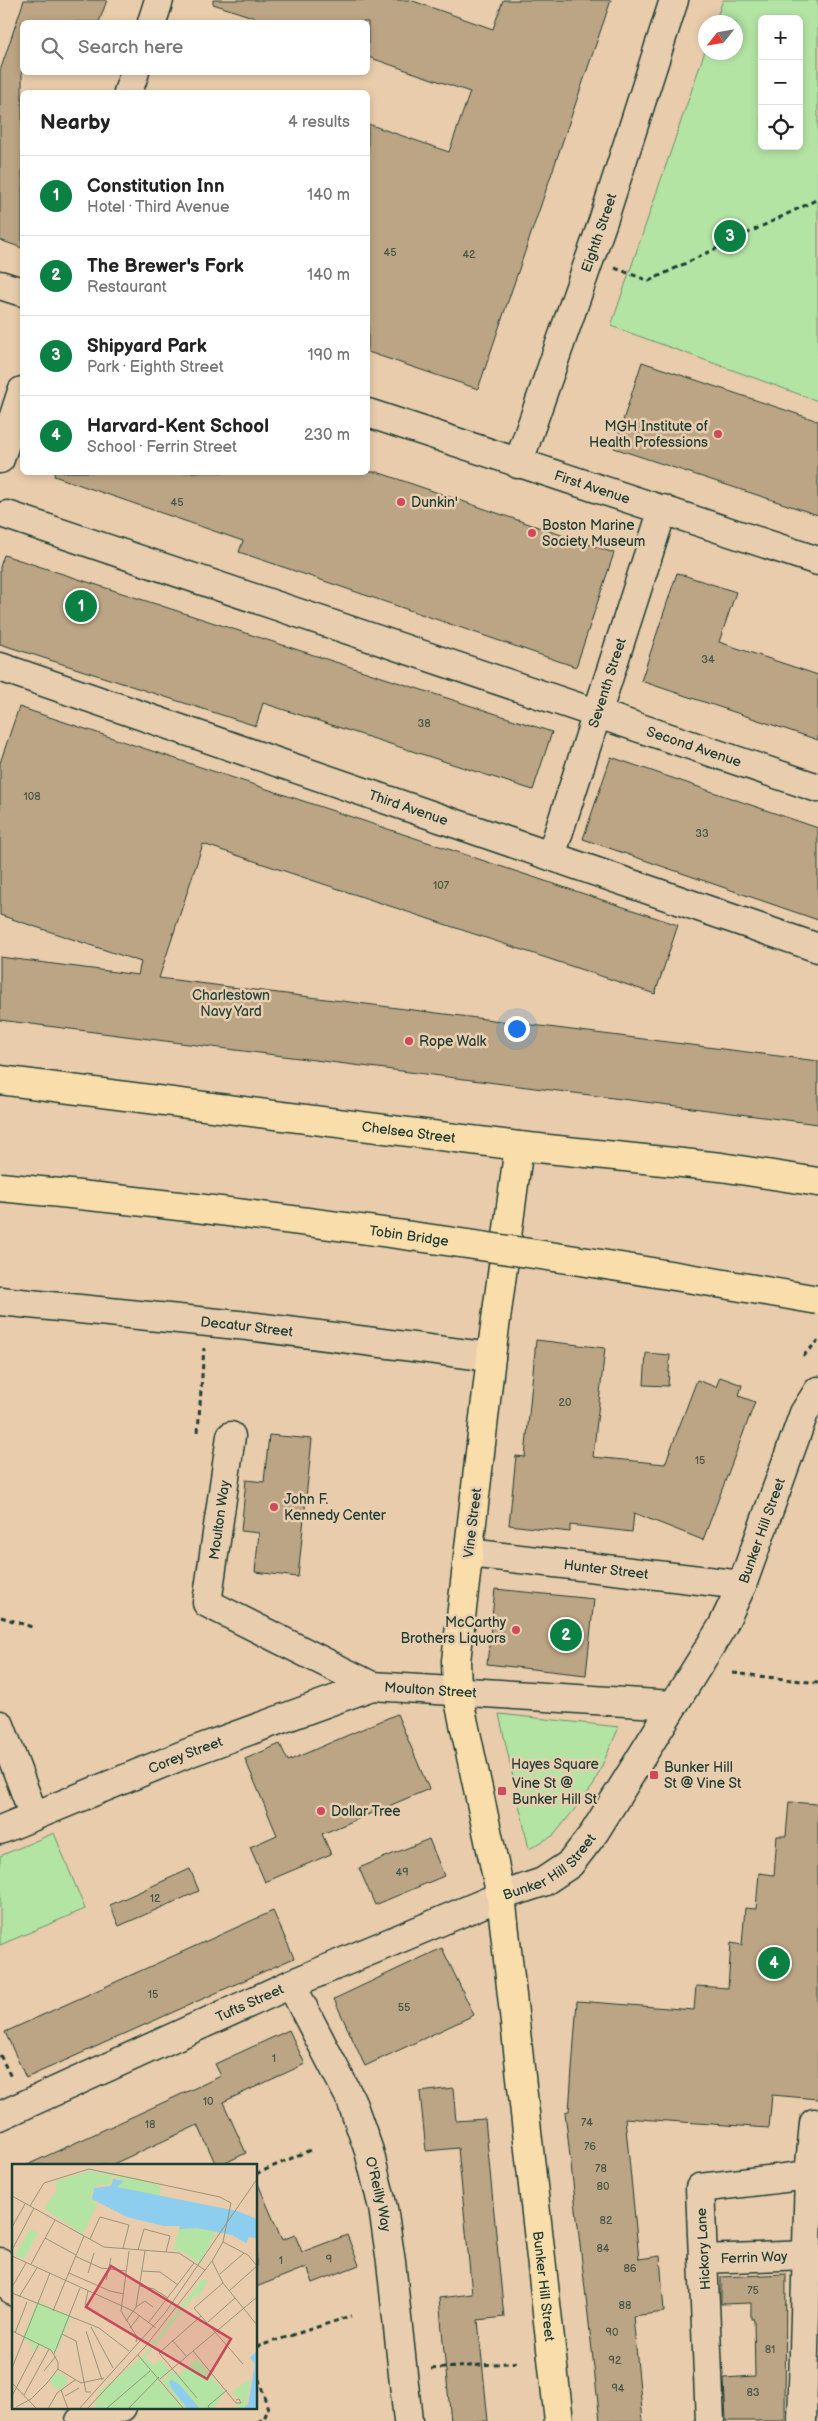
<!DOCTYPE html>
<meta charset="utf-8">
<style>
body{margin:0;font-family:"Balsamiq Sans",sans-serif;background:#f6f6f6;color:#222}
.controls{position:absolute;right:15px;top:15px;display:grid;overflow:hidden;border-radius:8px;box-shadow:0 2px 8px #0003}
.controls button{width:45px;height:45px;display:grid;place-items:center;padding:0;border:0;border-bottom:1px solid #e0e0e0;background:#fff;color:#222;font:25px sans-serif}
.compass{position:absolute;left:698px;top:15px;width:45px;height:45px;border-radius:50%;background:#fff;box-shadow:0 2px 8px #0003;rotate:239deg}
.you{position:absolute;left:516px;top:1028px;width:18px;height:18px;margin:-12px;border:4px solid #fff;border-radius:50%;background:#1a73e8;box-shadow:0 0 0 8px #1a73e833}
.badge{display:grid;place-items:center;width:32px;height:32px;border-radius:50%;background:#0b8043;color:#fff;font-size:16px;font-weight:700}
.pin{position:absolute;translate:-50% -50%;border:2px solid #fff;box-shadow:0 1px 5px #0006}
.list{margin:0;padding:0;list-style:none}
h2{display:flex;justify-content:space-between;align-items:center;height:65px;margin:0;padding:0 20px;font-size:21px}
h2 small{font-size:16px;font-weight:400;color:#767676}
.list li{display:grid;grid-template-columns:32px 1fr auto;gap:15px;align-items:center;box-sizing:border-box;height:80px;padding:0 20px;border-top:1px solid #e0e0e0}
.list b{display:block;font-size:19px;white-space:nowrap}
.list p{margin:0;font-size:16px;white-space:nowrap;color:#767676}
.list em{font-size:16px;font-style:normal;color:#767676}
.icon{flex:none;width:28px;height:28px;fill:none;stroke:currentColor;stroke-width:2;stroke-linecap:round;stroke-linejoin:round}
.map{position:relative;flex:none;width:818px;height:2421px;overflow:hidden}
.search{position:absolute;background:#fff;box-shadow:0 2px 8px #0003;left:20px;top:20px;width:350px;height:55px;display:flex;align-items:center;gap:12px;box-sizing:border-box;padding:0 18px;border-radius:8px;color:#767676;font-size:19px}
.panel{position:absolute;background:#fff;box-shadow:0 2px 8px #0003;left:20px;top:90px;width:350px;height:385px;border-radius:8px}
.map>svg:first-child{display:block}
.green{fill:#b3e4a4;stroke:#69906c;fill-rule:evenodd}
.building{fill:#bca584;stroke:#1f3d34}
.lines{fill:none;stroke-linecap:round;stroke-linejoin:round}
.minor-casing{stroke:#1f3d34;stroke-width:31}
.major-casing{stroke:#1f3d34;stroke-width:31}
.path{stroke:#1f3d34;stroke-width:3;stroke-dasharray:5 4;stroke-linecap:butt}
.minor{stroke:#e8ceaf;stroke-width:28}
.major{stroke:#f9deab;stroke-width:28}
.highway-bridge-casing{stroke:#1f3d34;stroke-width:31;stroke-linecap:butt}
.highway-bridge{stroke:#f9deab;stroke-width:28}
.poi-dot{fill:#d1495b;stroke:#e8ceaf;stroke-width:2}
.labels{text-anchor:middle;stroke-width:5;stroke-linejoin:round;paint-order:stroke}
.number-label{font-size:11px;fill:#465748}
.street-label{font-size:14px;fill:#1f3d34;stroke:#e8ceaf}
.poi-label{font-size:14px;fill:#1f3d34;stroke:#e8ceaf;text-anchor:start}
.park-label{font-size:14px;fill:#26453a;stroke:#e8ceaf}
.inset-road{fill:none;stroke:#98937b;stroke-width:1}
.view{fill:#c84859;fill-opacity:0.15;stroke:#c84859;stroke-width:2.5}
.inset-edge{fill:none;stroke:#1f3d34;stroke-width:2.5}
</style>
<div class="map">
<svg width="818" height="2421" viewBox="0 0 818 2421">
<rect width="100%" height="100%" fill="#e9ccab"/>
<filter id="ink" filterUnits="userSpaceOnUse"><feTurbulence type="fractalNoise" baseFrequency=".02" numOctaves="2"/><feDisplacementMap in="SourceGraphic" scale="10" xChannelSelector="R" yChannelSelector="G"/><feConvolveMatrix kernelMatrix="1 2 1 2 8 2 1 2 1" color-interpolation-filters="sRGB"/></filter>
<g filter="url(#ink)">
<g class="green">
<path d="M723,0h95v401l-207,-75 94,-275 31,1v-30h-21zM762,19h37v127h-37z"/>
<path d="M499,1714l120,13 -26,59 -39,49 -25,14z"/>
<path d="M54,1833l31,76 -85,36v-89z"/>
</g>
<g class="building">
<path d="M24,0h83l-8,22h-77v226l-22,-8v-169z"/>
<path d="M213,0h197l83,29 10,-29h108l-133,389 -110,-37v-228l81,28 21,-60 -102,-35v-35h-100l-55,-18z"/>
<path d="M642,362l176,59v94l-204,-67z"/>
<path d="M55,472h322l237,81 -38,114 -337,-115 4,-11 -189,-65z"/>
<path d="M4,555l548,177 -19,58 -270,-87 -7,23 -256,-82v-77z"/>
<path d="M677,573l59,19 -17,50 99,33v65l-177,-59z"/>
<path d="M19,707l659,218 -23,69 -452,-150 -44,134 659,83v63l-818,-104v-63l138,18 3,-13 -141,-47v-152z"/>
<path d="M611,757l207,71v92l-235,-81z"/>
<path d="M536,1340l69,8 -12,109 72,7 32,-84 19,7 4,-10 22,8 -3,11 16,6 -52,138 -69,-27 -2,19 -62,-7v7l-61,-7 7,-69 9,1z"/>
<path d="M646,1353l24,2 -2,31 -24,-1z"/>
<path d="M269,1435l43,4 -14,138 -43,-5 4,-39 -18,-2 5,-51 18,2z"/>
<path d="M495,1589l99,10 -8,76 -99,-11z"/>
<path d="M397,1714l32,75 -107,45 9,20 -66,28 -15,-35 27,-12 -32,-76 35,-15 8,17z"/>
<path d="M789,1802l29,2v295l-46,-4 -3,33 -144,-10 14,141 21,-3 4,56 -31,4 10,105h-43l-35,-309 4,-1 8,-110 117,9 2,-24 32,2 3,-45 11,2 3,-37 11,1 3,-36 15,2 3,-39h9z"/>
<path d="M429,1839l15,37 -69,29 -16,-37z"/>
<path d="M190,1869l9,22 -80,35 -9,-21z"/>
<path d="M273,1911l21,47 -268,120 -21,-46z"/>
<path d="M442,1948l32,67 -109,51 -31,-67z"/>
<path d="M289,2030l16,34 -82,38 23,51 -25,12h-5l-18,-40 -87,40h-84l194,-89 -6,-12z"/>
<path d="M453,2088l3,33 29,-2 19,198 -26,3 10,101h-37l-6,-59 -6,-64 33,-4 -14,-146 -32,3 -6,-59z"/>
<path d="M256,2179l26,61 13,-5 7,17 45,-17 12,30 -46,18 -6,-16 -51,20z"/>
<path d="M786,2274l-1,147h-59l-2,-43 31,-2 -1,-57h-3v-16l-30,1v-27z"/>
</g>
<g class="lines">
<g class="minor-casing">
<g id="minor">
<path d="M152,22l7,-22"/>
<path d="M128,92l7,-20"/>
<path d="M0,285l22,7"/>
<path id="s1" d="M368,413l450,148"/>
<path d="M0,459l22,-68"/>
<path id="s2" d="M518,464l85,-243 71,-221"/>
<path id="s3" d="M7,515l811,273"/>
<path id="s4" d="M0,667l818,281"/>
<path id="s5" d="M551,856l112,-347"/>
<path id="s6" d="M0,1301l248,25 243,31"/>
<path id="s7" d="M231,1436l-24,167 165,83 301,19"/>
<path id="s8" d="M469,1553l273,32"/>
<path d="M0,1725l34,91"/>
<path id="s9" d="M0,1830l188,-77 184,-67"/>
<path id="s10" d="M291,1984l60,116 18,51 14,57 8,54 17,159"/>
<path id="s11" d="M0,2116l291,-132 210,-88 42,-14 27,-18 24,-31 128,-206 20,-42 62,-172 14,-22"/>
<path id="s12" d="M703,2259l104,-4"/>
<path d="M0,2262l14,30"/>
<path d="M80,2421l42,-14"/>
<path d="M710,2421l-10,-233 109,-13"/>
<path d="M802,2421l7,-246 5,-52"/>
</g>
</g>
<g class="major-casing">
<g id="major">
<path id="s13" d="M0,1080l519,66 202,21 97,15"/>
<path id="s14" d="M519,1146l-28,211 -35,304 1,30 44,205 58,525"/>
</g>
</g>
<g class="path">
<path d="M615,268l34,13 169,-82"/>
<path d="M803,1356l15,-15"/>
<path d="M198,1432l6,-84"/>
<path d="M1,1617l31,10"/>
<path d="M733,1673l85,10"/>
<path d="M0,2055l12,24"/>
<path d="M256,2174l54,-24"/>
<path d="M256,2347l95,-31"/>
<path d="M431,2369l89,-7"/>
<path d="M256,2370l12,39 -4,10 -5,2"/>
</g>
<use href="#minor" class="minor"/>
<use href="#major" class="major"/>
<g class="highway-bridge-casing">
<g id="highway-bridge">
<path id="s15" d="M0,1187c274,26 547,66 818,113"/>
</g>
</g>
<use href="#highway-bridge" class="highway-bridge"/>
</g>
</g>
<g class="poi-dot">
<circle cx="718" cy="434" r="5"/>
<circle cx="401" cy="502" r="5"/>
<circle cx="532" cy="533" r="5"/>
<circle cx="409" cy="1041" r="5"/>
<circle cx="274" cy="1507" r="5"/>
<circle cx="516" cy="1630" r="5"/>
<rect x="649" y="1770" width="10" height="10" rx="2.5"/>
<rect x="497" y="1786" width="10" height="10" rx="2.5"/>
<circle cx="321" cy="1811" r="5"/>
</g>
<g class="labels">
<g class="number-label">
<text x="390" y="256">45</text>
<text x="469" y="258">42</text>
<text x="177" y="506">45</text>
<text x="708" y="663">34</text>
<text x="424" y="727">38</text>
<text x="32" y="800">108</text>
<text x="702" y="837">33</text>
<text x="441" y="889">107</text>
<text x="565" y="1406">20</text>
<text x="700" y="1464">15</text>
<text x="402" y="1876">49</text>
<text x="155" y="1902">12</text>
<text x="153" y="1998">15</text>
<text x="404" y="2011">55</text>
<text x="274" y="2062">1</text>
<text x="208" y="2105">10</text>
<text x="587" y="2126">74</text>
<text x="150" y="2128">18</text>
<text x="590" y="2150">76</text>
<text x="601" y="2172">78</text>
<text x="603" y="2190">80</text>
<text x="606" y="2224">82</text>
<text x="603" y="2252">84</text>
<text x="329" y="2263">9</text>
<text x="281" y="2264">1</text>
<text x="630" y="2272">86</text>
<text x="753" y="2294">75</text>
<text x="625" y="2309">88</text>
<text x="612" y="2336">90</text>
<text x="770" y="2353">81</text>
<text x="615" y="2364">92</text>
<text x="618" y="2392">94</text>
<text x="753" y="2396">83</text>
</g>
<g class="street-label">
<text dy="5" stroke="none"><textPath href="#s2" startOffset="245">Eighth Street</textPath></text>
<text dy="5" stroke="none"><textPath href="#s1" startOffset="236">First Avenue</textPath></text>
<text dy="5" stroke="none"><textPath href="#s5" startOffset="182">Seventh Street</textPath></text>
<text dy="5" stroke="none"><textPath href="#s3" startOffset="725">Second Avenue</textPath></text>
<text dy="5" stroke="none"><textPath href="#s4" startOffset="432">Third Avenue</textPath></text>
<text dy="5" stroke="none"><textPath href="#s13" startOffset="412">Chelsea Street</textPath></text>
<text dy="5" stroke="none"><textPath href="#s15" startOffset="412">Tobin Bridge</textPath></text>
<text dy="5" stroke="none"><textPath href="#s6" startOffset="248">Decatur Street</textPath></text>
<text transform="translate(219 1520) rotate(-82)" y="5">Moulton Way</text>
<text transform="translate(472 1523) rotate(-83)" y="5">Vine Street</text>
<text dy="5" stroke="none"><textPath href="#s11" startOffset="1010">Bunker Hill Street</textPath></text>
<text dy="5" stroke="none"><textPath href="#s8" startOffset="138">Hunter Street</textPath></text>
<text dy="5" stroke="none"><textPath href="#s7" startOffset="412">Moulton Street</textPath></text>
<text dy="5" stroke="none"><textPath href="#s9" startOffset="200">Corey Street</textPath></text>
<text dy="5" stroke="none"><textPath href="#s11" startOffset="605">Bunker Hill Street</textPath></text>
<text dy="5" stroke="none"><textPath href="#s11" startOffset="274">Tufts Street</textPath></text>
<text dy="5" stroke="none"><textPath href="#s10" startOffset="229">O'Reilly Way</textPath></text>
<text transform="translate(703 2249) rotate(-93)" y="5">Hickory Lane</text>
<text dy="5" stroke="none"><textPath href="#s12" startOffset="51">Ferrin Way</textPath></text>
<text dy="5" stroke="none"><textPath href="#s14" startOffset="1151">Bunker Hill Street</textPath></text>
</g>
<g class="poi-label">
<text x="708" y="431" text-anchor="end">MGH Institute of<tspan x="708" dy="16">Health Professions</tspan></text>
<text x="411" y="507">Dunkin'</text>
<text x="542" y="530">Boston Marine<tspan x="542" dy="16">Society Museum</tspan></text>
<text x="419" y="1046">Rope Walk</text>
<text x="284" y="1504">John F.<tspan x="284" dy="16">Kennedy Center</tspan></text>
<text x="506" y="1627" text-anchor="end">McCarthy<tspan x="506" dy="16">Brothers Liquors</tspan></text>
<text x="664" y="1772">Bunker Hill<tspan x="664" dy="16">St @ Vine St</tspan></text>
<text x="512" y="1788">Vine St @<tspan x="512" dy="16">Bunker Hill St</tspan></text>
<text x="331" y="1816">Dollar Tree</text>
</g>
<g class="park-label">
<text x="231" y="1000">Charlestown<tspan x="231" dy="16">Navy Yard</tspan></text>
<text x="555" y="1769">Hayes Square</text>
</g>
</g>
<g transform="translate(12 2164)">
<rect width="245" height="245" fill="#e9ccab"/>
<path d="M78,7l45,7 26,8 -1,10 -43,-9 7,-6 -12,-5 -2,9 -9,-1 -9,6 -1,8 6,7 -14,29 -39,-25 13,-19 -2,-9zM185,64l19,4 -16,32 -18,-13 -9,-1 6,-21zM18,65l8,4 -14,26 -9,-4zM191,114l4,4 -10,17h-2l3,-8 -53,67 9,7 7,-5 9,10 -12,10 25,29h-89l5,-17 44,-36zM25,137l34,16 -15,36 -19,-7 -4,5 -3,-1 3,-6 -11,-5zM185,195l28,34 -12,16h-13l-21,-25 -7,5 16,20h-3l-23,-28 11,-10 4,5zM39 217a8 8 0 1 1 16 0a8 8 0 1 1-16 0ZM239,214l-5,26 -4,5h-7l7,-9 -11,-7z" fill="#b3e4a4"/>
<path d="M101,15l11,2 -7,6 120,24 20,8v19l-8,-1 -3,6 -14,-8 -35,-7 -18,1 1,-3h-16l-37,-9 -35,-18 2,-11 17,-2zM245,186v59h-15l6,-5 7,-40 -5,-6zM160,216l7,4 21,25h-12l-16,-20 -3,-7z" fill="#8dcdee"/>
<path class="inset-road" d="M0,32l92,51 75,6 26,17M18,42l14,-23 45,-14 131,28 11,6 -8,39 -11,19 -67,86 -58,62M0,63l13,-23M33,74l31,17M78,75l10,-22 29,8 -6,23M211,78l25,13 9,11M0,86l22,-42M126,86l6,-21 26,7 -4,16M117,87l-8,60 16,26 -1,5M0,92l121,55 23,17M63,92l26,12 25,3M200,97l11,22 34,42M19,100l24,-44M130,107l18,1 18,13M57,109l41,18 14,3M76,109l6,-20M208,110l24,-21M94,116l5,-22M211,119l-29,25 49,56M128,122l14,3 14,9M0,123l14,-24M76,127l-3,14 16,11M217,127l28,-25M0,129l87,35 30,23M7,133l18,-29M124,143l9,-56M41,147l31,-75M114,157l10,-14 9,-6 8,6M137,158l45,-59M196,158l27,-24M79,163l22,41M118,164l10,-13M0,167l39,19 7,12v7l-11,14 -16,16 -15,8M74,167l16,49M3,169l12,-31M50,170l14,7 10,51h5M160,176l14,16M181,187l43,52h5l-2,-4 -3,1M42,190l26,-66M126,191l46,54M0,204l38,-95M46,205l23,14 23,-5M32,207l12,-15M148,215l97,-82M0,219l25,26M49,226l7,19M12,231l25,-46M0,232l27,-52M53,232l14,-8M185,234l-38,-45 42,-37M95,244l43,-37M36,245l9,-16 18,-13M67,245l86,-96 92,-134M116,245l31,-32M198,245l-2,-3 19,-16"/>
<path class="view" d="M99,102l120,73 -24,40 -121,-72z"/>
<rect width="245" height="245" class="inset-edge"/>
</g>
</svg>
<div class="controls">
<button>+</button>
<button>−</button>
<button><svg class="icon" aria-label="locate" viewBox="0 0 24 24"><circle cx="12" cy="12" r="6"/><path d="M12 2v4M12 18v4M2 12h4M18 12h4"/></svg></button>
</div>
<svg class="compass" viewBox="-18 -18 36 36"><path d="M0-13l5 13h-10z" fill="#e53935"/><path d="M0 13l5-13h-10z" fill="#767676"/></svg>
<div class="you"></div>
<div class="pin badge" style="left:81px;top:606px">1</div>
<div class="pin badge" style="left:566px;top:1635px">2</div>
<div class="pin badge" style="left:730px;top:236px">3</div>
<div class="pin badge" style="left:774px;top:1963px">4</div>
<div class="search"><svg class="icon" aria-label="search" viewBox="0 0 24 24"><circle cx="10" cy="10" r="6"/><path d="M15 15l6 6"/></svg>Search here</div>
<section class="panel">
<h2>Nearby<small>4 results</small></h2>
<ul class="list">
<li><span class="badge">1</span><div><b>Constitution Inn</b><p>Hotel · Third Avenue</p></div><em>140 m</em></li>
<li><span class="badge">2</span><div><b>The Brewer's Fork</b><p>Restaurant</p></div><em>140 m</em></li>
<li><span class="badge">3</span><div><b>Shipyard Park</b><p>Park · Eighth Street</p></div><em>190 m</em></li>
<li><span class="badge">4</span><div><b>Harvard-Kent School</b><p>School · Ferrin Street</p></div><em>230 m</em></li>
</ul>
</section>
</div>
